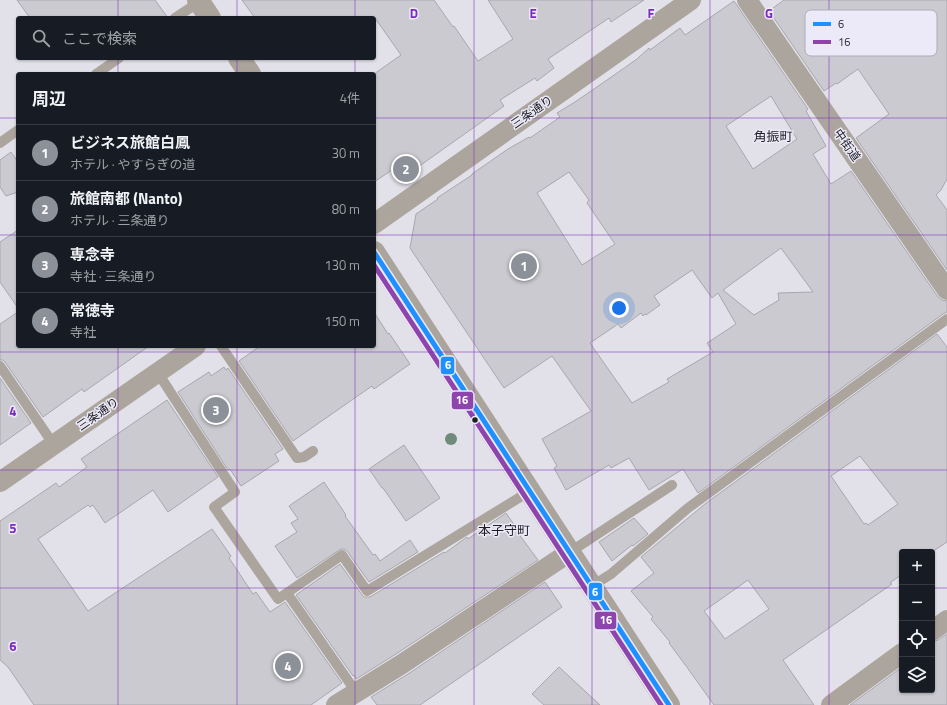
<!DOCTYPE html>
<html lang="ja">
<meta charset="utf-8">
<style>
body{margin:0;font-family:"Titillium Web","Noto Sans JP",sans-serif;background:#20242c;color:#f1f3f6}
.controls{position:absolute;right:12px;bottom:12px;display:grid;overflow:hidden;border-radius:4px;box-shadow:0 1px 3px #0004}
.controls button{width:36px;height:36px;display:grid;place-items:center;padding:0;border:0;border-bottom:1px solid #363941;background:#171b24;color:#f1f3f6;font:20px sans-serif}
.you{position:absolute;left:619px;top:308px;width:14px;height:14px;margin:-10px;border:3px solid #fff;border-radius:50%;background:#1a73e8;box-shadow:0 0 0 6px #1a73e833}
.badge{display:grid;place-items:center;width:26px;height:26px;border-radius:50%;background:#8c9099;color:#fff;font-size:13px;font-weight:700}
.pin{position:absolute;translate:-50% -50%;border:2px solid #fff;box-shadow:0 1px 4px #0006}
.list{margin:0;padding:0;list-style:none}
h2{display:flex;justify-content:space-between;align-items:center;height:52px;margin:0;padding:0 16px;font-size:17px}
h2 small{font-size:13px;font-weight:400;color:#9ea1a6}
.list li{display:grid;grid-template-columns:26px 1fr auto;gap:12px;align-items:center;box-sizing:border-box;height:56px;padding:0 16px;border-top:1px solid #363941}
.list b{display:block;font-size:15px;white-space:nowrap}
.list p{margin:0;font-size:13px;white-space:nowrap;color:#9ea1a6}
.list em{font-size:13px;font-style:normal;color:#9ea1a6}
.icon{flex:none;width:22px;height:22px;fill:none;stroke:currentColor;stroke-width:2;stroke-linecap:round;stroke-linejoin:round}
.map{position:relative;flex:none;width:947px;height:705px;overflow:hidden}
.search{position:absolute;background:#171b24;box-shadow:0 1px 3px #0004;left:16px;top:16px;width:360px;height:44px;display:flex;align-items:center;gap:10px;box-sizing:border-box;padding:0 14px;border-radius:4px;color:#9ea1a6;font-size:15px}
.panel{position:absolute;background:#171b24;box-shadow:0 1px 3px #0004;left:16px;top:72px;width:360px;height:276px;border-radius:4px}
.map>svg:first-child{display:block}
.building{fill:#cbcad0;stroke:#a9a7ae;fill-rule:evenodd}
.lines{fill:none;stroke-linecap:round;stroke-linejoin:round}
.lane{stroke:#aca59d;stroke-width:10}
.street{stroke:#aca59d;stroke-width:20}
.secondary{stroke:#aba49c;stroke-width:22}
.bus-1-casing{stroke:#eceaf9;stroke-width:8}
.bus-2-casing{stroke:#eceaf9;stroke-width:8}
.bus-1{stroke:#1e90ff;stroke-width:5}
.bus-2{stroke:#8e44ad;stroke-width:5}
.tree{fill:#708b79}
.grid{fill:none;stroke:#7b2cbf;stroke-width:1;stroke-opacity:0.55}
.bus-dot{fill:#1d1d22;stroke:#eceaf9;stroke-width:1.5}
.labels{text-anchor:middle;stroke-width:3;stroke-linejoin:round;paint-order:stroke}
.street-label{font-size:12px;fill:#1d1d22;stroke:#eceaf9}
.neighbourhood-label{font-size:13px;fill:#1d1d22;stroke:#eceaf9}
.key{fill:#eceaf9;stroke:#aeacb8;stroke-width:1}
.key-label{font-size:11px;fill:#1d1d22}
.grid-label{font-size:13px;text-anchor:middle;font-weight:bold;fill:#7b2cbf;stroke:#eceaf9;stroke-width:3;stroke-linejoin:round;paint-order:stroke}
.line-badge{stroke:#eceaf9;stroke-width:1.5}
.badge-label{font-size:11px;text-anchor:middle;font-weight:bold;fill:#fff}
</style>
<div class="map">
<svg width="947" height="705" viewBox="0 0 947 705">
<rect width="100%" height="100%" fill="#e2e0e8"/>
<g class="building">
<path d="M17,0h138l13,18h-138z"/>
<path d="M242,0h192l19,27 1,-1 24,35 35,-22 -25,-39h156l-33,22 -2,-4 -61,41 6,9 -17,13 -2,-3 -35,22 4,6 -86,61 -16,11 -7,-10 -21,14v-108l27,-19 -26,-37h-120z"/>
<path d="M784,0h163v179l-6,11 -5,5 11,15v60l-91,-132 33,-24 -31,-45 -21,15 -1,-1 -12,8 -55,-80z"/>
<path d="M734,1l74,108 -2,2 20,35 -13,8 18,30 20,-13 87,126 4,3 5,1v11l-4,2 -245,179 -15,-24 -34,21 -20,-32 -18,10 -2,-3 -43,25 -12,-22 3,-2 -15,-27 49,-28 -39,-55 -48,32 -94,-140 6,-34 22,-15 -1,-1 35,-23v-1l36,-25 21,-12 1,1 30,-21 -3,-4 18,-11 32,-22 30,-21 12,-11 1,2 30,-22 5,7zM771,96l26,43 -44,30 -27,-43zM569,172l20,28 -2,3 28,41 -33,21 -45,-72zM781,248l32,44 -35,1 1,7 -25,15 -31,-25zM692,270l20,28 6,-5 18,31 -29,19 6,9 -46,27 2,3 -37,21 -42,-60 28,-19 3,4 20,-15 2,3 2,-2 1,1 14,-10 -6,-9z"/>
<path d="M11,152l7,10v30l-12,4 -6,-9v-27z"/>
<path d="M18,230v78l-18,-26v-40z"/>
<path d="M18,312v34h131l-65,46 -2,-3 -39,28 -38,-55 -2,-2h-3v-36z"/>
<path d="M374,312l14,22 1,-1 21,31 -36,25 -2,-3 -79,55 -54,-80 21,-15h114z"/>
<path d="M937,334l10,13v195l-15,10h-30v22l-12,9 2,1 -109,76 31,45h-100l-28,-39 -17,-23 1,-1 -19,-23 2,-2 -22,-26 23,-18 -13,-16 64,-53zM860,456l38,48 -30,21 -2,-2 -2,1 -33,-48zM748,580l21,29 -44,30 -21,-28z"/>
<path d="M224,367l2,3 2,-2 55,81 -8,5 4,7 -38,25 -11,-17 -2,1 -50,-78 31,-20 2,4z"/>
<path d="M0,378l31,45 -31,22z"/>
<path d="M167,400l51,77 -50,35 -15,-22 -48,33 -12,-18 -3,2 -2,-2 -50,34 50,72 124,-82 19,27 -2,2 24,36 3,-2 14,20 15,-10 57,81 -31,22h-277l-26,-38 -8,-7v-139l56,-38 3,4 28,-20 -6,-8z"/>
<path d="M404,445l36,53 -34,23 -23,-33h-1l-13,-19z"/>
<path d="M324,482l22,33 -1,1 28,39 2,-1 5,7 30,-21 8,12 -49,30 -22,-31 -3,-2h-3l-44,29 -22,-32 22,-14 -6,-9 7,-4 -9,-13z"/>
<path d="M506,513l13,19 -1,1 20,27 -142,94 -40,25 -2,-4 -1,1 -57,-81 44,-31 22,31 2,2h6l74,-45 1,1 22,-16 1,2z"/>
<path d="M634,518l14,16 -15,12 -1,-1 -20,16 -13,-19z"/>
<path d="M545,582l17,25 -142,98h-43l-6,-8 37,-23z"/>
<path d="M947,634v71h-97l52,-38v23h30v-48l6,-2z"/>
<path d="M559,667l41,38h-56l-12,-11z"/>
</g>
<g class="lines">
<g class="lane">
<path d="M175,18l24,-16"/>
<path d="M96,74l23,-16"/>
<path d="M0,143l18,-13"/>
<path d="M221,346l76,112 7,-1 9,-6"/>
<path d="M0,366l54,79"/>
<path d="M158,373l77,119 -21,15 64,92 64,-44 25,36 163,-100"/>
<path d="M570,552l102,-67"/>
<path d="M592,586l19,-12 77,-66 259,-189"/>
<path d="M287,593l69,99"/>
</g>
<g class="street">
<path d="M747,0l200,290"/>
<path d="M374,224l317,-224"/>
<path d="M0,482l196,-136"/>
<path d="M932,631l15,-11"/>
<path d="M336,705l66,-41 168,-112"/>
<path d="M831,705l71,-52"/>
</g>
<g class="secondary">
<path d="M198,0l12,18"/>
<path d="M239,58l11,16"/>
<path d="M374,252l140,215 155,238"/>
</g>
<g class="bus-1-casing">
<path id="bus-1" d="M374,252l295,453"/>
</g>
<g class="bus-2-casing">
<path id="bus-2" d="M374,265l287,440"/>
</g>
<use href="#bus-1" class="bus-1"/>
<use href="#bus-2" class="bus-2"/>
</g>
<circle class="tree" cx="451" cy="439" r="6"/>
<path class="grid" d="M118,0v18M237,0v18M355,0v18M474,0v705M592,0v705M710,0v705M829,0v705M118,58v16M237,58v16M355,58v16M0,118h18M374,118h573M0,235h18M374,235h573M118,346v359M237,346v359M355,346v359M0,352h947M0,470h947M0,588h902M932,588h15"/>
<circle class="bus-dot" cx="475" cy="420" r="3.5"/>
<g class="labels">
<g class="street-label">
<text transform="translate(532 112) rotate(-35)" y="4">三条通り</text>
<text transform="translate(847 145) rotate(55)" y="4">中街道</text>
<text transform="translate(98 414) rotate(-35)" y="4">三条通り</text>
</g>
<g class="neighbourhood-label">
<text x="773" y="141">角振町</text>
<text x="504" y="535">本子守町</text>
</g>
</g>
<rect x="805" y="10" width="132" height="46" rx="6" class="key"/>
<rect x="813" y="22" width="18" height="4" fill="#1e90ff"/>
<rect x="813" y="40" width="18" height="4" fill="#8e44ad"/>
<g class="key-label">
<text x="838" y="28">6</text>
<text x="838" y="46">16</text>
</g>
<g class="grid-label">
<text x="414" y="18">D</text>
<text x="533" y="18">E</text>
<text x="651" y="18">F</text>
<text x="769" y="18">G</text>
<text x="13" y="416">4</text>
<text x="13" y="533">5</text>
<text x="13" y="651">6</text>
</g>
<g class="line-badge">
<rect x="440" y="356" width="15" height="19" rx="4" fill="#1e90ff"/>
<rect x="451" y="391" width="23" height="19" rx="4" fill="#8e44ad"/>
<rect x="588" y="582" width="15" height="19" rx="4" fill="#1e90ff"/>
<rect x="594" y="611" width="23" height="19" rx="4" fill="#8e44ad"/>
</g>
<g class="badge-label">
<text x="448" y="369">6</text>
<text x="462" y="404">16</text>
<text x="595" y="596">6</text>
<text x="606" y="624">16</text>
</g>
</svg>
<div class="controls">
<button>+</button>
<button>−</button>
<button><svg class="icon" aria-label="locate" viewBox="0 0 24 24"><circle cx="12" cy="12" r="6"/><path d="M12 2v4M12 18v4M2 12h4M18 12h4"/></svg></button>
<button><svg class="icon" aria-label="layers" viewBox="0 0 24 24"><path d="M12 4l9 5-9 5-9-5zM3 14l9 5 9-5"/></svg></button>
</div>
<div class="you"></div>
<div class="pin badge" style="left:524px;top:266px">1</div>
<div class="pin badge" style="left:406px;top:169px">2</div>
<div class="pin badge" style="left:216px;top:410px">3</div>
<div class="pin badge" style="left:288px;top:666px">4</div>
<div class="search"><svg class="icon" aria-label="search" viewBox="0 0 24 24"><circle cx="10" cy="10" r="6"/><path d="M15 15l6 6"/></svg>ここで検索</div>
<section class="panel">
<h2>周辺<small>4件</small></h2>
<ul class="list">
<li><span class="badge">1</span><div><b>ビジネス旅館白鳳</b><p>ホテル · やすらぎの道</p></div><em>30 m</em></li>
<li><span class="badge">2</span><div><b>旅館南都 (Nanto)</b><p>ホテル · 三条通り</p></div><em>80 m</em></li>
<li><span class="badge">3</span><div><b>専念寺</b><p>寺社 · 三条通り</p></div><em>130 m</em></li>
<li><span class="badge">4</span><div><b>常徳寺</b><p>寺社</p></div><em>150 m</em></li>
</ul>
</section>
</div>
